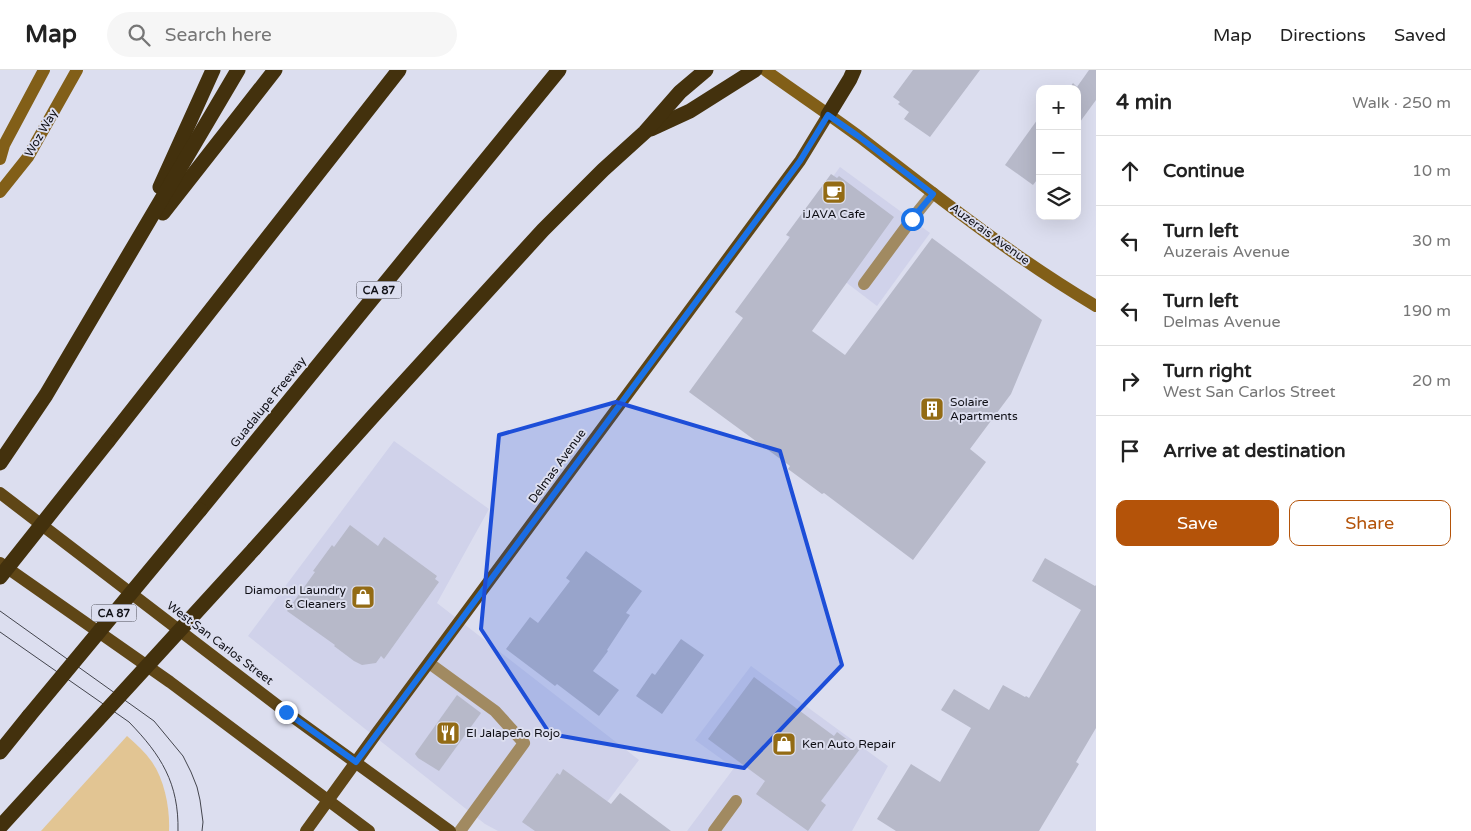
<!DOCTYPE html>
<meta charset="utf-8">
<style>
body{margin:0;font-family:"Varela Round",sans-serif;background:#f6f6f6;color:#222}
.controls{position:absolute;right:15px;top:15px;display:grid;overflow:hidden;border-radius:10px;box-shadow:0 5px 20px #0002}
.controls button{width:45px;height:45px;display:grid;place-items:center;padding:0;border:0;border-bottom:1px solid #e0e0e0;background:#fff;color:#222;font:25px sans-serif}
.stop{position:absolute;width:15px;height:15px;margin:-11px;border:4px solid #1a73e8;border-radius:50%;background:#fff}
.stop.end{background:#1a73e8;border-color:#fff;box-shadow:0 1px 5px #0008}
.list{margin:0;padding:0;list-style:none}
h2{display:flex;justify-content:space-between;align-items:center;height:65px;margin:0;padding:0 20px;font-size:21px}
h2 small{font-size:16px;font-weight:400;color:#767676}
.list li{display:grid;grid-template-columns:32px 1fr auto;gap:15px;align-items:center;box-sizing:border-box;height:70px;padding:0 20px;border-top:1px solid #e0e0e0}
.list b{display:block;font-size:19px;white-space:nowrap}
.list p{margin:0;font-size:16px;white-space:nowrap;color:#767676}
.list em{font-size:16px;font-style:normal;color:#767676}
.actions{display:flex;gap:10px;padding:15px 20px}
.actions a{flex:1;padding:11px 0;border:1px solid #b45309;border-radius:10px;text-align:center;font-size:18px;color:#b45309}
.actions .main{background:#b45309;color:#fff}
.icon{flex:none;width:28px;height:28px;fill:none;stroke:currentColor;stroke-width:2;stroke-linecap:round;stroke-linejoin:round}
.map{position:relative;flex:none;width:1096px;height:761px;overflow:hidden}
header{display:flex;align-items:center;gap:30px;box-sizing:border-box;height:70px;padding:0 25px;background:#fff;border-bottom:1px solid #e0e0e0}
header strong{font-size:24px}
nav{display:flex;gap:28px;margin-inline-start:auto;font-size:18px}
.search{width:350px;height:45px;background:#f6f6f6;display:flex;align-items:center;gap:12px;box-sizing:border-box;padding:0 18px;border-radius:28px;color:#767676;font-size:19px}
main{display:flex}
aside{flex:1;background:#fff}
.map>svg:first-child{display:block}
.built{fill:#d0d2ea}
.green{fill:#e2c593}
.building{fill:#b7b9c9}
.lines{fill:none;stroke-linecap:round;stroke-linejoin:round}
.lane{stroke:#a18a61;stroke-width:12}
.secondary{stroke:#825f18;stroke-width:12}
.primary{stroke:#5f4616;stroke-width:12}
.highway{stroke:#43310d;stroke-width:15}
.tram{stroke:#43444d;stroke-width:1}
.highway-bridge{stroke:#43310d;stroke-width:15}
.route{stroke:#1a73e8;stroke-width:6}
.marked{fill:#1d4ed8;fill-opacity:0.2;stroke:#1d4ed8;stroke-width:4;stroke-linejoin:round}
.labels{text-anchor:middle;stroke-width:4;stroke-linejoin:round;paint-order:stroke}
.shield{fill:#dcdeef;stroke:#4c4d56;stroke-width:1}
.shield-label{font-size:11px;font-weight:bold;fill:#0f0f15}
.street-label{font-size:12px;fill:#0f0f15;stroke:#dcdeef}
.poi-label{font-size:12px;fill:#0f0f15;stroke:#dcdeef;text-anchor:start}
</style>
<header>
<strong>Map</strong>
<div class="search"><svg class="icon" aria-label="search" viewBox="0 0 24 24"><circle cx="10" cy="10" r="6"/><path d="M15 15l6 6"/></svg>Search here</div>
<nav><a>Map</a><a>Directions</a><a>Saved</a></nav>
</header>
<main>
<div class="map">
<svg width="1096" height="761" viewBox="0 0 1096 761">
<rect width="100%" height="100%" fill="#dcdeef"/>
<g class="built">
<path d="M840,97l90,66 -53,73 -89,-68z"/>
<path d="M394,371l95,68 -52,94 202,157 -54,71h-87l-13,-7 -237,-188z"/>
<path d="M751,596l137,100 -36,65h-165l47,-63 -39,-28z"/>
</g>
<path class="green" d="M127,666c9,8 18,16 25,26 13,19 18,47 17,69h-128z"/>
<g class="building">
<path d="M913,0h67l-50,67 -26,-18 5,-7 -11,-8 2,-2 -7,-5z"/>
<path d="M1089,0h7v30l-19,26v-37h-8l4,-6 4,4z"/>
<path d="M1040,46v60l-7,9 -28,-20z"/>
<path d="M831,104l6,4 2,-2 55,41 -82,114 33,24 87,-117 110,82 -31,74 -41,55 16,13 -73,98 -89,-67 -2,1 -34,-25 2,-3 -101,-74 54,-74 -8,-6 55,-75 -4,-2z"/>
<path d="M350,455l28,21 6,-9 53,39 -2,3 4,3 -55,77 -3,-3 -5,7 -14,2 -8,-4 -20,-15 1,-1 -48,-34 28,-39 -2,-1 19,-26 2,2z"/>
<path d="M586,481l56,40 -16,22 4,2 -23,35 1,1 -15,20 26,19 -20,26 -42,-32 -2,2 -49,-37 24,-32 8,6 32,-42 -4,-3z"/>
<path d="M1045,488l50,28 1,-1v143l-20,34 3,2 -40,67h-143l-19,-12 34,-55 29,18 31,-54 -30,-18 13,-21 35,21 14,-25 22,12 1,-1 3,2 52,-88 -49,-29z"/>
<path d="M681,569l23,16 -42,59 -26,-18 16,-23 3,2z"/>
<path d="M754,607l80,59 3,-4 23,17 -39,52 5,4 -18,26 -52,-37 9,-13 -57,-42z"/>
<path d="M457,625l24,18 -42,58 -21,-13 -3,-4z"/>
<path d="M563,699l48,35 9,-11 51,38h-136l-13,-9 35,-49 3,2z"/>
</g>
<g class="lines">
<g class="lane">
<path d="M864,214l48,-65 21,-26"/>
<path d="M429,593l66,48 29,32 -64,88"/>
<path d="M714,761l22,-30"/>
</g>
<g class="secondary">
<path d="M765,0c32,23 65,45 96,68 77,59 152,119 235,168"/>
<path d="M0,89l4,-14 40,-75"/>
<path d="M0,122l28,-35 49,-87"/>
</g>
<g class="primary">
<path d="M0,423l286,219 164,119"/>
<path d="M0,493l170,119 199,149"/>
<path d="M306,761l70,-97 424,-573 28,-46"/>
</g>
<g class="highway">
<path d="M828,45l22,-36 4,-9"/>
<path d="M651,59l39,-18 65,-41"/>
<path d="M160,117l53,-117"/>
<path d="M163,143l112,-143"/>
<path d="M108,371l291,-371"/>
<path d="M0,393l46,-68 192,-325"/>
<path d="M200,440l359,-440"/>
<path d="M254,479l121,-135 168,-184 60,-60 42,-38 35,-40 26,-22"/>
<path d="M0,682l29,-36"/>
<path d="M0,757l72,-79"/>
</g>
<g class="tram">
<path d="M0,541l154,110 29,35 8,16 6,15 3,13 3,22 -1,9"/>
<path d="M0,562l129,90c32,33 50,61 49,109"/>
</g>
<g class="highway-bridge">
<path d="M0,507l108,-136"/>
<path d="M29,646l171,-206"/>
<path d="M72,678l182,-199"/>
</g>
</g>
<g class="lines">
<path class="route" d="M286,642l70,50 444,-601 28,-46 30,21 75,58 -21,25"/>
</g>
<path class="marked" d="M616,332l164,49 62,214 -98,103 -194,-34 -69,-105 18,-194z"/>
<defs>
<g id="cafe-square" transform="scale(1.25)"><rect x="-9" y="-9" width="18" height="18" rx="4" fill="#936b14" stroke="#dcdeef"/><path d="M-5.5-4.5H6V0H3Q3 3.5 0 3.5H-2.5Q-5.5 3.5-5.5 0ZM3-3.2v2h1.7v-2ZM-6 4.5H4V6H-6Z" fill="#fff"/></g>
<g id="building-square" transform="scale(1.25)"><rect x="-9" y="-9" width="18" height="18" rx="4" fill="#936b14" stroke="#dcdeef"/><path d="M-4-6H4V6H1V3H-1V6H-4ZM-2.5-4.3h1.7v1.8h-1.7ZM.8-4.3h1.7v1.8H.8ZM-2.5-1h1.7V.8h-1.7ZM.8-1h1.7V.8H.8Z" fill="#fff"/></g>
<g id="shop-square" transform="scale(1.25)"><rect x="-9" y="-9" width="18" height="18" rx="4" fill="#936b14" stroke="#dcdeef"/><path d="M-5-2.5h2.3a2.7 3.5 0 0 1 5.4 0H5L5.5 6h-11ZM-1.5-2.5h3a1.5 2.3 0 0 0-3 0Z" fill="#fff"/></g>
<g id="restaurant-square" transform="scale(1.25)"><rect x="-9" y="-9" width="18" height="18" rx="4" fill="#936b14" stroke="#dcdeef"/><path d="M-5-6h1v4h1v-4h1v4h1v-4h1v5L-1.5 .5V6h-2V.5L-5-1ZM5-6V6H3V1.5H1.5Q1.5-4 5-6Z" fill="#fff"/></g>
</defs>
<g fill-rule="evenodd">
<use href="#cafe-square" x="834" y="122"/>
<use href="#building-square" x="932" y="339"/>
<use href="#shop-square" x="363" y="527"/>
<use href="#restaurant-square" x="448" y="663"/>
<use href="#shop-square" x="784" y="674"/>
</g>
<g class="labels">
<g class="shield">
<rect x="356.5" y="211.5" width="45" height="17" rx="4"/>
<rect x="91.5" y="534.5" width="45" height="17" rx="4"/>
</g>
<g class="shield-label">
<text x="379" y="224">CA 87</text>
<text x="114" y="547">CA 87</text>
</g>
<g class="street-label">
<text transform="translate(41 63) rotate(-60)" y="4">Woz Way</text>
<text transform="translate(990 164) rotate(36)" y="4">Auzerais Avenue</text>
<text transform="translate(268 332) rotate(-51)" y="4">Guadalupe Freeway</text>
<text transform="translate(557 396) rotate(-54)" y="4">Delmas Avenue</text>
<text transform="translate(220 573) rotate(37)" y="4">West San Carlos Street</text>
</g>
<g class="poi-label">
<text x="834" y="148" text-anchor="middle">iJAVA Cafe</text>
<text x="950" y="336">Solaire<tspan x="950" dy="14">Apartments</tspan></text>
<text x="346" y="524" text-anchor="end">Diamond Laundry<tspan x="346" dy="14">&amp; Cleaners</tspan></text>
<text x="466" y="667">El Jalapeño Rojo</text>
<text x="802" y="678">Ken Auto Repair</text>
</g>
</g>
</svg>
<div class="controls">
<button>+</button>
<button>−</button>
<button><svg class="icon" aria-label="layers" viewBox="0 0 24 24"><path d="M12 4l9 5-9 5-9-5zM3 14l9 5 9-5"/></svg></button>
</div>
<div class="stop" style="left:912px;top:149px"></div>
<div class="stop end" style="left:286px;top:642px"></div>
</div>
<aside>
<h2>4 min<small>Walk · 250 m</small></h2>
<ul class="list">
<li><svg class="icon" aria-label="ahead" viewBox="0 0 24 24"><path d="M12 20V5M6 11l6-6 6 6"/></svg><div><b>Continue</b></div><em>10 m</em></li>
<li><svg class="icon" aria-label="left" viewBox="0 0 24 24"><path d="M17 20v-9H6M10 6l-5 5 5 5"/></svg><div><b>Turn left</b><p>Auzerais Avenue</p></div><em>30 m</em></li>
<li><svg class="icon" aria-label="left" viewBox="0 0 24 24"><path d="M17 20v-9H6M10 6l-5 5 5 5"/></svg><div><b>Turn left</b><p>Delmas Avenue</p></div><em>190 m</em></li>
<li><svg class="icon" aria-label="right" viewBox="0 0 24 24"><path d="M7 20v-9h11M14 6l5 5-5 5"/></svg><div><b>Turn right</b><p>West San Carlos Street</p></div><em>20 m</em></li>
<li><svg class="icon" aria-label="arrive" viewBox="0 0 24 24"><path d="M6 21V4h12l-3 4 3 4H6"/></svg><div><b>Arrive at destination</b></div></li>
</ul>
<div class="actions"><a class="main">Save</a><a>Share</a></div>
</aside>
</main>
